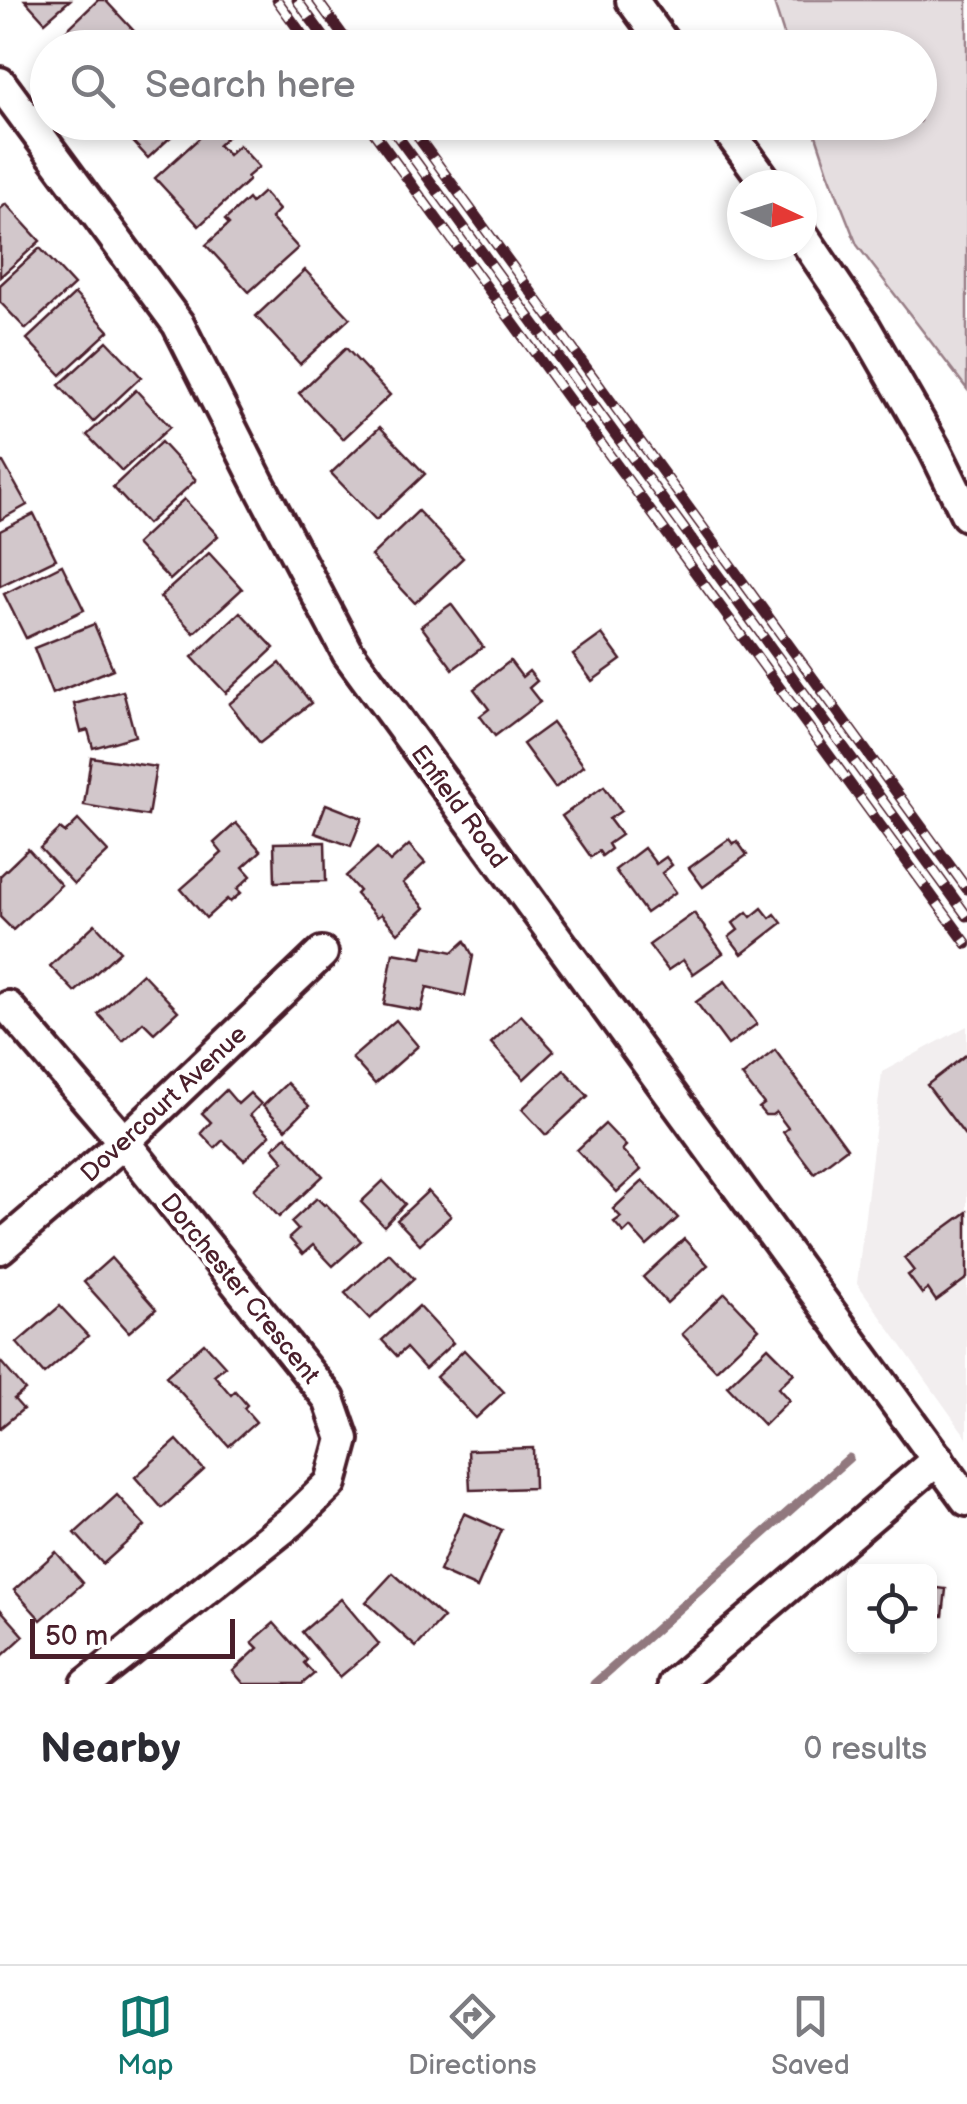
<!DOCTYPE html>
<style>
body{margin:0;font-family:"Balsamiq Sans",sans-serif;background:#f2f2f3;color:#2b2b33}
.controls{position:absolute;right:30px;bottom:30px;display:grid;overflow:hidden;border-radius:15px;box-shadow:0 5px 15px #0003}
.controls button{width:90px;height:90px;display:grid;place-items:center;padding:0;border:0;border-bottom:2px solid #e1e1e2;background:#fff;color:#2b2b33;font:50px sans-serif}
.compass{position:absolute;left:727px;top:170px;width:90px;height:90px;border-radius:50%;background:#fff;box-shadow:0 5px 15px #0003;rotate:94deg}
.scale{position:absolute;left:30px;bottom:25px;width:205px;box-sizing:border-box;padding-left:10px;border:5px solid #4a1f2b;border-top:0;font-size:28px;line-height:35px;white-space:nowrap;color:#4a1f2b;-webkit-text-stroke:8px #fff;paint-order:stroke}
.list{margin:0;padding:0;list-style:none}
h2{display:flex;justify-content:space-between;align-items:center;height:130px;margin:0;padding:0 40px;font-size:42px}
h2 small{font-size:32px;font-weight:400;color:#7c7c81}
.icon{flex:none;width:55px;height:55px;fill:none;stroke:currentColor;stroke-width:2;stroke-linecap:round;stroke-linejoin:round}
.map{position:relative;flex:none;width:967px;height:1684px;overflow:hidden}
.search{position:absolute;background:#fff;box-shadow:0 5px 15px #0003;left:30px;right:30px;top:30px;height:110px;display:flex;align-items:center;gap:25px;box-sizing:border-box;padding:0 35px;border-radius:55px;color:#7c7c81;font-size:38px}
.sheet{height:280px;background:#fff}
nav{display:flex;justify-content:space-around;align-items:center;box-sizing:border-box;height:140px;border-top:2px solid #e1e1e2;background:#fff;font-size:28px;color:#7c7c81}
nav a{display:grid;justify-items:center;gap:5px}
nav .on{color:#0f766e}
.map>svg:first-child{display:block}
.built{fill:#f2eeef}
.green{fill:#e5dee0;stroke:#987e86;stroke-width:2.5}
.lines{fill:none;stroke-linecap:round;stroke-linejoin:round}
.stream{stroke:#91787e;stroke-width:9}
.building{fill:#d2c7cb;stroke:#4a1f2b;stroke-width:2.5}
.minor-casing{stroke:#4a1f2b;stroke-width:38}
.minor{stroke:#fff;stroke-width:30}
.rail-casing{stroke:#4a1f2b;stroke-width:11}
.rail{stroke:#fff;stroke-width:8;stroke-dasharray:22;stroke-linecap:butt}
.labels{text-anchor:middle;stroke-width:9;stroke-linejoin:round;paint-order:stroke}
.street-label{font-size:25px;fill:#4a1f2b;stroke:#fff}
</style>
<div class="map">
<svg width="967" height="1684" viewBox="0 0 967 1684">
<rect width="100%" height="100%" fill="#fff"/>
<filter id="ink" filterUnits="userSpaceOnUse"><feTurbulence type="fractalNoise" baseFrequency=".01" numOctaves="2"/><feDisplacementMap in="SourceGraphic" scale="20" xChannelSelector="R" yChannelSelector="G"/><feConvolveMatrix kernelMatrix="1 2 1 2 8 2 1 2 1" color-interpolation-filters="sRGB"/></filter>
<g filter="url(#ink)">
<path class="built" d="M967,1026v412l-110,-155 25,-211z"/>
<path class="green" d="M773,0h194v389l-110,-144 -29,-73 -16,-49 108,-1v-74l-132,-1z"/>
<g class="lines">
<path class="stream" d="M594,1684l255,-226"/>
</g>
<g class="building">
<path d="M25,0h45l-25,22z"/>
<path d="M98,0h7l41,44 -4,4h-85l-4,-5z"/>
<path d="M115,122h72l-39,36z"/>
<path d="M217,122h3l10,12 -12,11 10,10 11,-10 20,22 -12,10 2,3 -50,46 -44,-48z"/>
<path d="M263,192l16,18 -8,8 27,30 -49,44 -43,-47 23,-21 -4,-4 23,-21 3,4z"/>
<path d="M6,204l34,37 -40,36v-68z"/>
<path d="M40,248l34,37 -48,44 -26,-27v-17z"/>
<path d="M305,270l45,48 -50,46 -44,-48z"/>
<path d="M75,294l34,37 -48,44 -34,-36z"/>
<path d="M107,341l34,36 -48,45 -34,-37z"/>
<path d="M346,348l44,47 -47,44 -44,-46z"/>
<path d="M136,390l34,37 -48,44 -35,-36z"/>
<path d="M380,427l45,47 -49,46 -45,-47z"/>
<path d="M161,442l35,38 -49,44 -34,-37z"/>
<path d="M3,462l24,43 -27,15v-57z"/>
<path d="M184,499l34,37 -48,44 -34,-36z"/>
<path d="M418,511l45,47 -48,45 -44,-47z"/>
<path d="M34,514l22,45 -56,27v-55z"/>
<path d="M209,553l33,36 -48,44 -34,-36z"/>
<path d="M62,565l22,45 -58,28 -22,-44z"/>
<path d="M451,604l32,43 -30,22 -32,-43z"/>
<path d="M240,612l34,36 -48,45 -34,-36z"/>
<path d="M94,624l19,45 -61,25 -18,-46z"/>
<path d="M602,634l19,26 -29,21 -19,-26z"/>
<path d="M510,661l12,16 7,-6 8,10 -8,7 11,14 -45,34 -15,-20 9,-7 -15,-20z"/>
<path d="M280,663l31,40 -51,40 -31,-39z"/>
<path d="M123,691l12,45 -42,12 -5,-18 -7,2 -7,-28z"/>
<path d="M552,723l32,43 -29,22 -32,-44z"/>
<path d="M91,757l65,10 -8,49 -64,-11z"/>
<path d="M604,786l17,25 -12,8 12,16 -13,9 3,5 -9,7 -3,-5 -8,6 -29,-41z"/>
<path d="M326,804l36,14 -11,28 -36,-13z"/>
<path d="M78,820l30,32 -34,32 -34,-36 20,-19 5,4z"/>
<path d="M236,823l25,28 -18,16 8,9 -14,13 4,4 -11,9 -3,-3 -21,19 -25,-29 41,-36 -8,-10z"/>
<path d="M729,839l4,5 4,-3 10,14 -44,32 -14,-19z"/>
<path d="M325,842l1,39 -51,1 -1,-39z"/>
<path d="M409,845l16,18 -22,20 22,25 -27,25 -17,-19 -4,3 -21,-23 3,-3 -13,-15 31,-28 13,14z"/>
<path d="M644,848l12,16 10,-7 6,8 -10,8 14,19 -30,21 -31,-43z"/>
<path d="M28,849l33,36 -48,45 -13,-13v-41z"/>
<path d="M762,908l8,10 5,-4 7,9 -40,31 -13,-17 9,-7 -5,-7 14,-11 4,5z"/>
<path d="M694,913l29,40 -30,21 -10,-14 -15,10 -19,-25z"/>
<path d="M95,924l25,27 -45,41 -25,-26z"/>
<path d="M465,941l8,15 -8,40 -38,-9 -6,24 -37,-7 9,-51 29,5 3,-12 28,6z"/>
<path d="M142,973l36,38 -24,22 -11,-11 -20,19 -25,-27z"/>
<path d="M725,981l32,43 -29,21 -32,-43z"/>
<path d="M521,1015l33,36 -30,28 -33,-36z"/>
<path d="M396,1020l22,26 -43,38 -23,-26z"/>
<path d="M775,1050l72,98 -33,25 -31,-41 5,-4 -12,-16 -4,3h-7l-6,-7 5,-4 -22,-28z"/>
<path d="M967,1054v84l-40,-53z"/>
<path d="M564,1070l24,26 -42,39 -24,-26z"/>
<path d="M287,1083l22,23 -23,23 -23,-23z"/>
<path d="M226,1090l12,14 12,-11 11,11 -11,11 20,20 -26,25 -21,-20 -8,8 -14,-15 10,-11 -9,-9z"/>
<path d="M605,1124l21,22 -4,4 19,20 -24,22 -40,-42z"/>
<path d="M286,1136l37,40 -44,41 -25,-28 30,-28 -11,-13z"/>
<path d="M383,1181l22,23 -21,22 -23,-24z"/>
<path d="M643,1181l35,37 -31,28 -17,-19 -6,6 -10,-11 7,-5 -8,-8z"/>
<path d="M428,1191l23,25 -31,28 -23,-24z"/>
<path d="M317,1198l7,7 2,-1 35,37 -28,25 -20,-21 -10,9 -14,-16 9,-8 -7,-8z"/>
<path d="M967,1212v66l-31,23 -8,-12 -6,5 -14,-19 6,-4 -10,-13z"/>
<path d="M684,1239l24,26 -41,38 -24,-26z"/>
<path d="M389,1253l25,26 -44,40 -25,-26z"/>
<path d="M111,1258l45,51 -27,23 -45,-50z"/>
<path d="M725,1293l34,36 -43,41 -34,-36z"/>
<path d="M60,1306l28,30 -44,38 -27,-31z"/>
<path d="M419,1306l34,37 -28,26 -19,-21 -9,8 -15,-16z"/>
<path d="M204,1343l21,23 -11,9 17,20 4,-4 12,14 -3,3 12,14 -27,24 -63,-70z"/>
<path d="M768,1347l26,26 -16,15 11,12 -25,25 -37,-39z"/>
<path d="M464,1350l40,42 -28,26 -40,-41z"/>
<path d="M0,1361l25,29 -11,9 9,10 -23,19z"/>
<path d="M177,1440l27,30 -42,38 -27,-31z"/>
<path d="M533,1448l1,40 -64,2 -2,-40z"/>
<path d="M117,1495l28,31 -42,38 -28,-31z"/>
<path d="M464,1513l38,17 -25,58 -38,-17z"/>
<path d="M56,1552l27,31 -42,37 -27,-30z"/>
<path d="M393,1573l50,45 -27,29 -50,-45z"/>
<path d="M930,1587l16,2 -3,27 -13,-1z"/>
<path d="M341,1599l38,45 -39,33 -38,-45z"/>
<path d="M0,1609l24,27 -24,22z"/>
<path d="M274,1623l33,37 -3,3 10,11 -12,10h-58l-11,-13 25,-23 -6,-6z"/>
</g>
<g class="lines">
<g class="minor-casing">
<g id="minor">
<path d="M632,0l35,48"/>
<path d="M0,83l178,241 80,158 90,171 619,847"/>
<path d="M722,122l46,63"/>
<path d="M802,235l63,93 70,122 32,65"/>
<path d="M8,1007l116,135 205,257 14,40 -12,44 -40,39 -204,162"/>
<path d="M0,1248l124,-106 198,-189"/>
<path d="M674,1684l264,-225"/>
</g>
</g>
<use href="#minor" class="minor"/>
<g class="rail-casing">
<g id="rail">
<path d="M277,0l35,48"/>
<path d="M297,0l35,48"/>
<path d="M317,0l35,48"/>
<path d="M366,122l601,822"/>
<path d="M387,122l580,794"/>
<path d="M407,122l560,767"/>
</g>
</g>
<use href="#rail" class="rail"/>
</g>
</g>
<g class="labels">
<g class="street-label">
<text transform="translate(460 806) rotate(54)" y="9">Enfield Road</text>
<text transform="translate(163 1103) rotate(-43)" y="9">Dovercourt Avenue</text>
<text transform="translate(241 1288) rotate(51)" y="9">Dorchester Crescent</text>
</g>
</g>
</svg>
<div class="controls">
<button><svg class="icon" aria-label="locate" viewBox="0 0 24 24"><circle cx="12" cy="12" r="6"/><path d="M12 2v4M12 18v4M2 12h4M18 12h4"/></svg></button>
</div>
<svg class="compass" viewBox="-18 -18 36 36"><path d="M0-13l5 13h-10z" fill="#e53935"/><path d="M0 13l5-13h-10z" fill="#7c7c81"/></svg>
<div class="scale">50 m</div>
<div class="search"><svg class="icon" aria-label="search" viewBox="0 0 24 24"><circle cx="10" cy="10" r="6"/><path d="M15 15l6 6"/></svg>Search here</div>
</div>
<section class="sheet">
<h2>Nearby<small>0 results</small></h2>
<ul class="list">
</ul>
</section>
<nav>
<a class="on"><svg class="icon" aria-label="map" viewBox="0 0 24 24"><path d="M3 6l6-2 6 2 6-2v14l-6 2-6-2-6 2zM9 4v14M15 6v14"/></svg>Map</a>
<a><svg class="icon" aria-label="directions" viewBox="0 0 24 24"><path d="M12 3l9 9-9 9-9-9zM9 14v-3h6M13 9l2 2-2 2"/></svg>Directions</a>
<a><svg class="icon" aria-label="saved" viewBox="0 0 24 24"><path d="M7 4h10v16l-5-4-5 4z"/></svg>Saved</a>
</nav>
